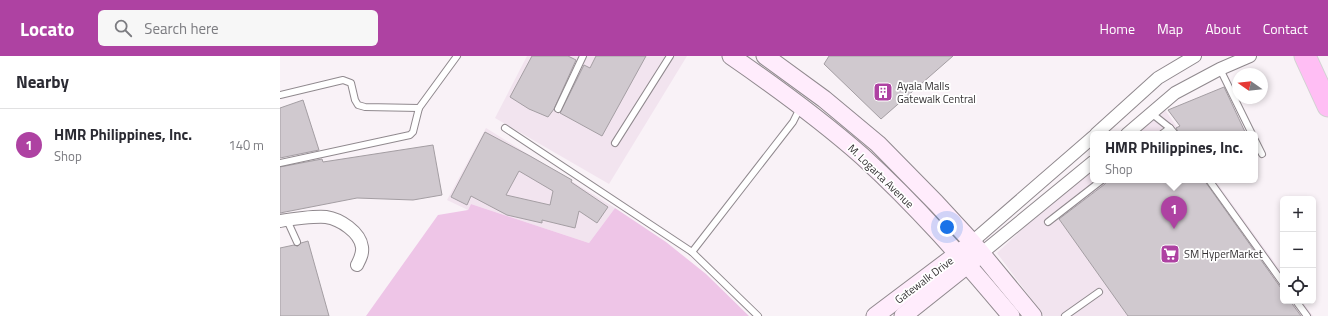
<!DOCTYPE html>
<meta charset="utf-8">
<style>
body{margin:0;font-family:"Titillium Web",sans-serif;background:#f7f7f7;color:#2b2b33}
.controls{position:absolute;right:12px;bottom:12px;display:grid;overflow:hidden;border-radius:6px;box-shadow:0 2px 6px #0003}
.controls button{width:36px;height:36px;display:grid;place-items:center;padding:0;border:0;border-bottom:1px solid #e1e1e2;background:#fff;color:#2b2b33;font:20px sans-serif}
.compass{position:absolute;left:952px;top:12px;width:36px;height:36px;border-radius:50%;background:#fff;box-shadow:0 2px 6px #0003;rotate:284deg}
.you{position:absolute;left:667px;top:171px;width:14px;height:14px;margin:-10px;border:3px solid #fff;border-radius:50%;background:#1a73e8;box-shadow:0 0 0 6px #1a73e833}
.badge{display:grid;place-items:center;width:26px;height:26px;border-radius:50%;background:#ae42a2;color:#fff;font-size:13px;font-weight:700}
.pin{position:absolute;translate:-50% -33px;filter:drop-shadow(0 1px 2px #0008)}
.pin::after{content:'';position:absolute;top:21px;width:14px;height:12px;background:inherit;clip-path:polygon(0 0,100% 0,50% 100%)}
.popup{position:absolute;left:810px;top:75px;width:168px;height:52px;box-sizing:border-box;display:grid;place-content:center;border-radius:6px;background:#fff;filter:drop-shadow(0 1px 3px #0005);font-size:13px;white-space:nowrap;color:#7c7c81}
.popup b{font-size:15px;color:#2b2b33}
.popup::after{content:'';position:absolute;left:50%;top:100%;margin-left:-8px;border:8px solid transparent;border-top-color:#fff}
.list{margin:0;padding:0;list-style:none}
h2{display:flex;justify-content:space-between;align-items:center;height:52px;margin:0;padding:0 16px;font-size:17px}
h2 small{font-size:13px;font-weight:400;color:#7c7c81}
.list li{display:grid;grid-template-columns:26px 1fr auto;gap:12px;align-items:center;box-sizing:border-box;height:72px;padding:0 16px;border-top:1px solid #e1e1e2}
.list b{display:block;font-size:15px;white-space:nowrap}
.list p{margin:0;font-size:13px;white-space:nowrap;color:#7c7c81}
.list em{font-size:13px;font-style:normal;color:#7c7c81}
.icon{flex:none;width:22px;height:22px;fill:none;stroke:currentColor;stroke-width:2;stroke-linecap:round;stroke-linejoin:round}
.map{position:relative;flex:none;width:1048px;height:260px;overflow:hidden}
header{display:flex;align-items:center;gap:24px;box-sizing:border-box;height:56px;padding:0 20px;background:#ae42a2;color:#fff}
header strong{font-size:19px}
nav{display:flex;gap:22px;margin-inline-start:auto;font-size:14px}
.search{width:280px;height:36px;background:#f7f7f7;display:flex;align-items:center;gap:10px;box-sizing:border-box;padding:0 14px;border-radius:6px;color:#7c7c81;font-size:15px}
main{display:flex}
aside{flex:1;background:#fff}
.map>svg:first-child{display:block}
.built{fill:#f2e4ef}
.green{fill:#eec5e7}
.building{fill:#d0c9cf;stroke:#a49ea3;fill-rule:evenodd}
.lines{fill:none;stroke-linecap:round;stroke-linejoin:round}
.lane-casing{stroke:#90898e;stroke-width:8}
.street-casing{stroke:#90898e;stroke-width:14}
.secondary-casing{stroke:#90898e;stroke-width:19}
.highway-casing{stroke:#d2d2d2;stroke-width:23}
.lane{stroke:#fff;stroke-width:6}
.street{stroke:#fff;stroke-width:12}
.secondary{stroke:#ffecfc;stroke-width:17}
.highway{stroke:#ffbef4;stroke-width:21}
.labels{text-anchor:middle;stroke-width:3.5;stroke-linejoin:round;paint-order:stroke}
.poi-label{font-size:11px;fill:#343133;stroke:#fff;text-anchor:start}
.street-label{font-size:11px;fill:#343133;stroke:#fff}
</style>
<header>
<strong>Locato</strong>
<div class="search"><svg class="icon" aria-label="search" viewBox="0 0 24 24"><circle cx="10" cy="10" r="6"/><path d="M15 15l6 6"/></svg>Search here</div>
<nav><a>Home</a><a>Map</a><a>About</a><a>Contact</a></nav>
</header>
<main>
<aside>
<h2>Nearby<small></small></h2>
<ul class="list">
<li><span class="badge">1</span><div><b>HMR Philippines, Inc.</b><p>Shop</p></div><em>140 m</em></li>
</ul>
</aside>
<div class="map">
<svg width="1048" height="260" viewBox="0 0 1048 260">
<rect width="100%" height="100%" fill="#f9f2f7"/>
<g class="built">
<path d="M247,0h160l-78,128 -114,-66z"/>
<path d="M885,54l17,24h-48z"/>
<path d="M206,72l129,80 -26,35 -118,-39 -3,6 -21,-10z"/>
<path d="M813,112v12h122l68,94v27h19l11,15h-269l-47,-63 55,-52z"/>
</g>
<path class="green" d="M191,148l118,39 26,-35 51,34 40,32 43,42h-383l72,-101 30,-5z"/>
<g class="building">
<path d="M252,0h36l8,4 -22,49 -6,8 -19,-8 -19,-12z"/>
<path d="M316,0h50l-44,80 -42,-23 24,-48 6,3z"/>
<path d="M549,0h124l-72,63 -57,-55z"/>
<path d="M944,31l22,47h-67l-3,-6 4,-2 -12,-16z"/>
<path d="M23,44l16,50 -39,8v-50z"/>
<path d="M205,76l45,24 42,24 -1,2 37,25 -11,16 -18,-12 -4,17 -33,-8v3l-35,-8 -36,-19 -4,9 -16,-8zM239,115l34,20 -3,14 -44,-10z"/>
<path d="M153,89l9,50 -29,5 -56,-2 -77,15v-46l42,-8 1,3z"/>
<path d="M827,124h97l79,111v10h7l11,15h-173l-69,-97 46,-35z"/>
<path d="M28,185l21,75h-49v-68l14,-3 4,1 3,-3z"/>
</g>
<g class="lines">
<g class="lane-casing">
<g id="lane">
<path d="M940,13l32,65"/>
<path d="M0,39l63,-15 8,3 4,17 3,5 7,2 54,1"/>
<path d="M278,53l25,-53"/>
<path d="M871,57l19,15 5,6"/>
<path d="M225,72l187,124 66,64"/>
<path d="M882,78l8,-6"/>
<path d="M975,84l7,14"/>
<path d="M335,87l55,-87"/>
<path d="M0,107l130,-28 3,-3 6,-24 38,-52"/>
<path d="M929,124l74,103"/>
<path d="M7,164l10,22"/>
<path d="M768,166l54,-42"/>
<path d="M412,196l101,-130 7,-14"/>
<path d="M1016,245l11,15"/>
<path d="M785,260l34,-24"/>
</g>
</g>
<g class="street-casing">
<g id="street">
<path d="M816,78l62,-56 37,-22"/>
<path d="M847,78l48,-41 45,-24 30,-13"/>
<path d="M0,165c10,-2 36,-5 46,-4 14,2 34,15 36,30 1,7 -2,12 -5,18"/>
<path d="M692,186l121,-105"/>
<path d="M702,197l111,-91"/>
</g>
</g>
<g class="secondary-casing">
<g id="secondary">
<path d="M451,0c45,31 90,64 131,100 54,49 102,104 149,160"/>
<path d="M485,0l59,43 54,45 58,59 36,39 61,74"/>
<path d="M595,260l93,-70"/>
<path d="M623,260l74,-59"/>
</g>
</g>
<g class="highway-casing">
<path id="highway" d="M1025,0l23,50"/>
</g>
<use href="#lane" class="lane"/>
<use href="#street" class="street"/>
<use href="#secondary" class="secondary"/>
<use href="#highway" class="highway"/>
</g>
<defs>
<g id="building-square" transform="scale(1)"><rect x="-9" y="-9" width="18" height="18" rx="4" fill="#ae42a2" stroke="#fff"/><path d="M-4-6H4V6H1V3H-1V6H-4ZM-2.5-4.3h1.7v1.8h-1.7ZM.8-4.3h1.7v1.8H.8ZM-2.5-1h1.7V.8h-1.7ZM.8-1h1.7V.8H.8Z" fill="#fff"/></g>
<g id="supermarket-square" transform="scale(1)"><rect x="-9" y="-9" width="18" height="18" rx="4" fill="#ae42a2" stroke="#fff"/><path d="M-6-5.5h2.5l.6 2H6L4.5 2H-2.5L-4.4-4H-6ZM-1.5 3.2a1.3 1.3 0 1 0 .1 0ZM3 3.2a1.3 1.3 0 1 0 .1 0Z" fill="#fff"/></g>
</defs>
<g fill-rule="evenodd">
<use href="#building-square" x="603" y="36"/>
<use href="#supermarket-square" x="890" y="198"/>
</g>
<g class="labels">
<g class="poi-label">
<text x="617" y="34">Ayala Malls<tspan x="617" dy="13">Gatewalk Central</tspan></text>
<text x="904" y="202">SM HyperMarket</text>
</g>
<g class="street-label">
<text transform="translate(601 120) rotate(44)" y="4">M. Logarta Avenue</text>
<text transform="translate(644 224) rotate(-37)" y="4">Gatewalk Drive</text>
</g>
</g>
</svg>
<div class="controls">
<button>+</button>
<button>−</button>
<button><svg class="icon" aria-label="locate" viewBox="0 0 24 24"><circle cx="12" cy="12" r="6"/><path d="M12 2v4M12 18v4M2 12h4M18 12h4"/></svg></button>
</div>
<svg class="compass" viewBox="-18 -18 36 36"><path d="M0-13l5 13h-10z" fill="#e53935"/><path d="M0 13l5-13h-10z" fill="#7c7c81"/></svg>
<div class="you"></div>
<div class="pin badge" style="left:894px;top:173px">1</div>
<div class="popup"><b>HMR Philippines, Inc.</b>Shop</div>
</div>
</main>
